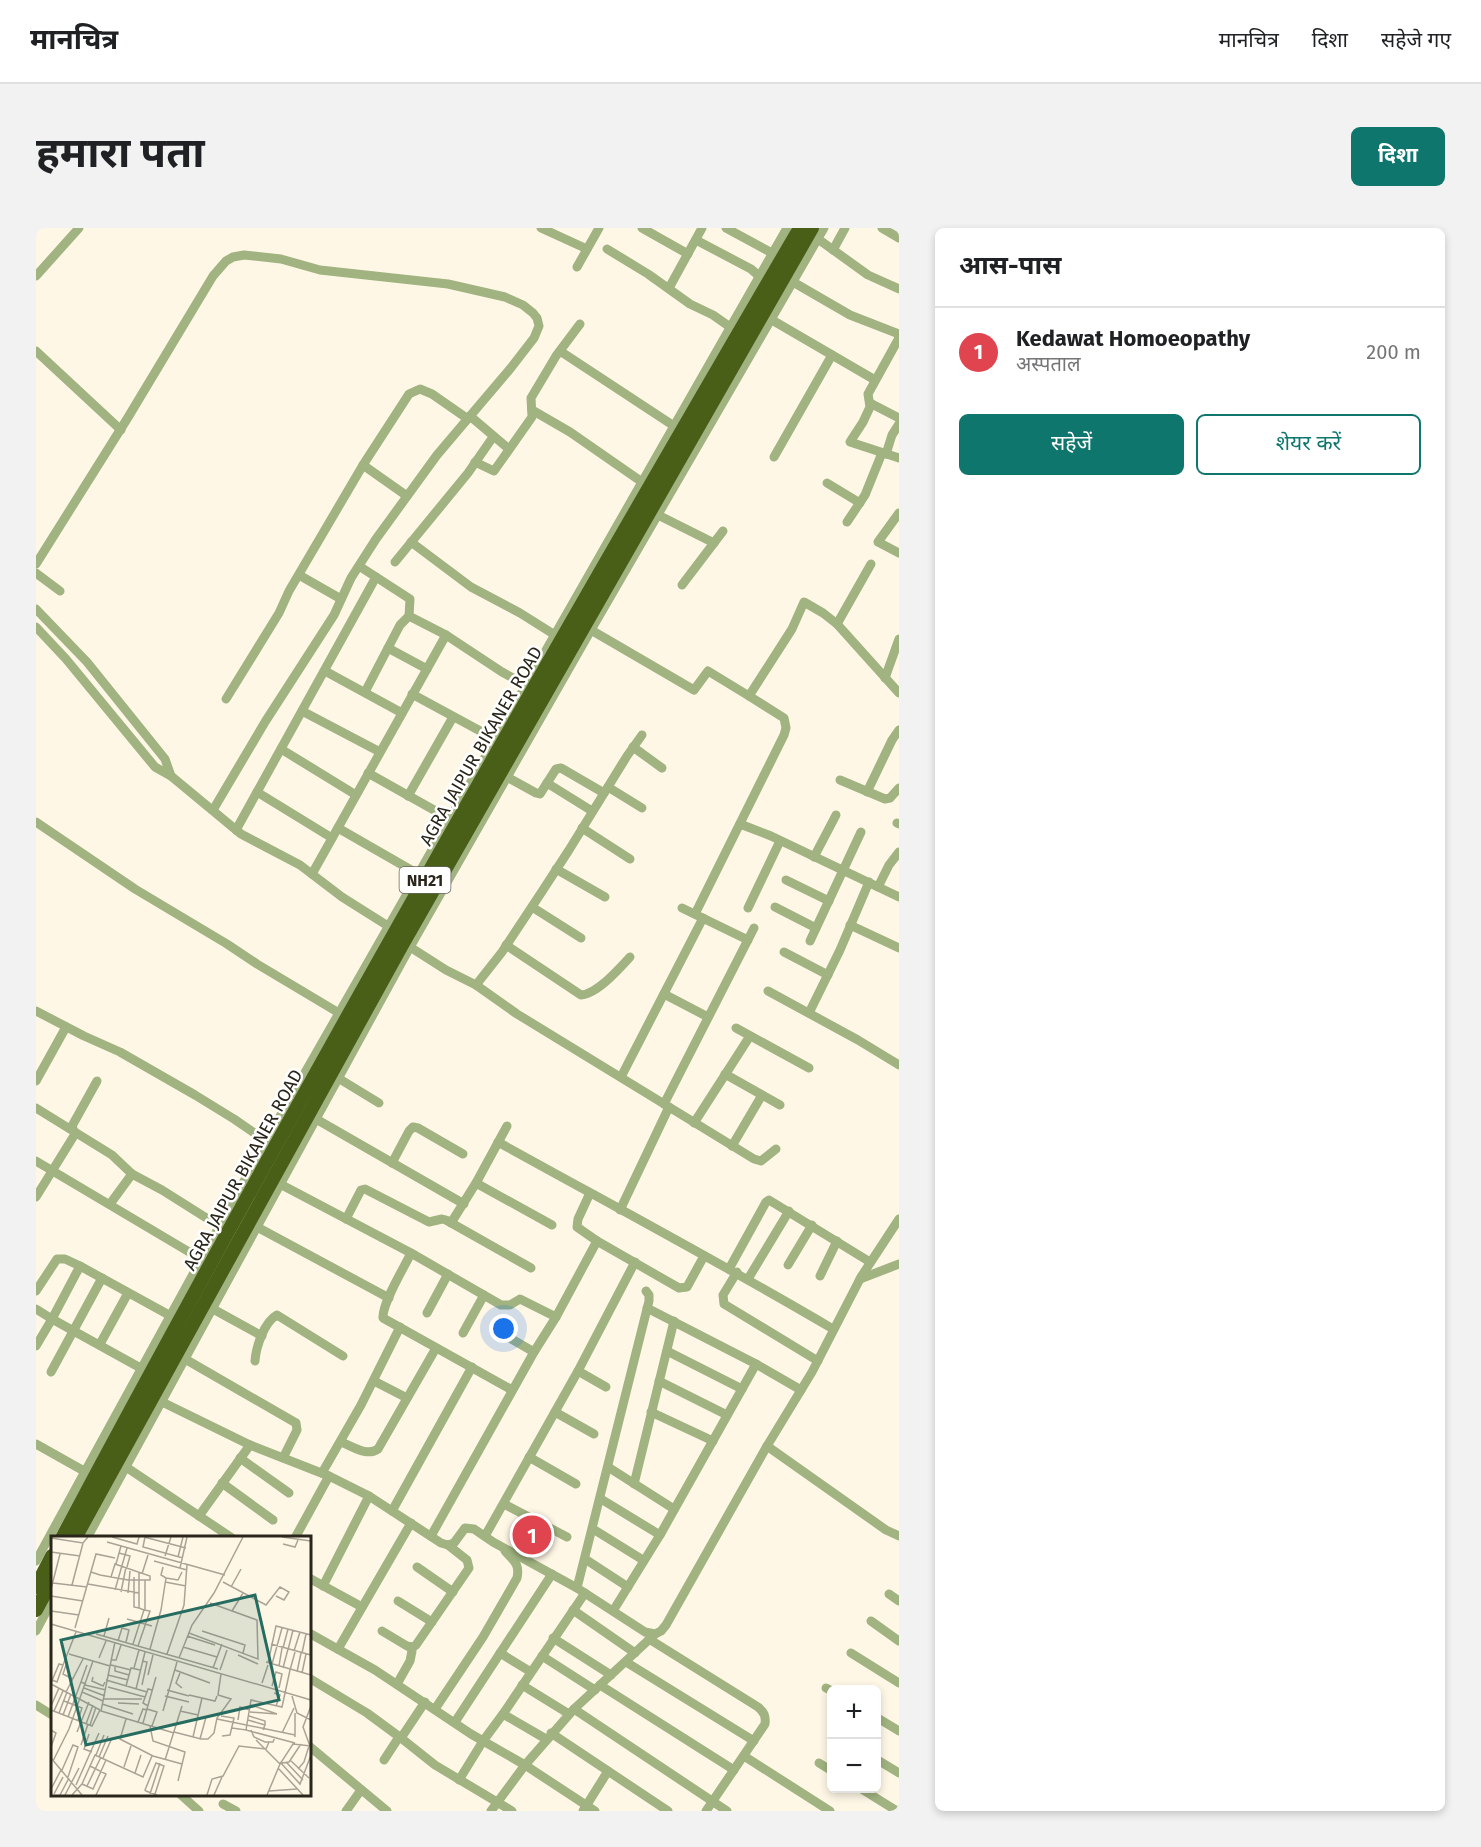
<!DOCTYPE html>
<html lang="hi">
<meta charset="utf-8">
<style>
body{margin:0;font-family:"Fira Sans","Noto Sans Devanagari",sans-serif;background:#f2f2f2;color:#202124}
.controls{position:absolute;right:18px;bottom:18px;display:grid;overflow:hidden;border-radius:9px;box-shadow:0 3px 9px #0003}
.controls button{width:54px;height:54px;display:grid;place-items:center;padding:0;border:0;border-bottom:2px solid #e0e0e0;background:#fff;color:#202124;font:30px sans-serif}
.you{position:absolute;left:468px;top:1101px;width:21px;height:21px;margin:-15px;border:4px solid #fff;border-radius:50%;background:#1a73e8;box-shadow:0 0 0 9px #1a73e833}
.badge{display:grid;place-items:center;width:39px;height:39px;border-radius:50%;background:#0f766e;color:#fff;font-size:20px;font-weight:700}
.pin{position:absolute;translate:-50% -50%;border:3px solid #fff;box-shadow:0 2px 6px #0006}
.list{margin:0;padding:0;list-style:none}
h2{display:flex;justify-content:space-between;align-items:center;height:78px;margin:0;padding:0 24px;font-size:26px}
h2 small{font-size:20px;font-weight:400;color:#757577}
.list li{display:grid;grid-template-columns:39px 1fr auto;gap:18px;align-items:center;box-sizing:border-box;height:90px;padding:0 24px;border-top:2px solid #e0e0e0}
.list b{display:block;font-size:22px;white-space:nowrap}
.list p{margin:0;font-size:20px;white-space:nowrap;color:#757577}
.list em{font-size:20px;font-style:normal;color:#757577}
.actions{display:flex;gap:12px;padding:18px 24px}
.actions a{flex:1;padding:14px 0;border:2px solid #0f766e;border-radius:9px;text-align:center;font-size:21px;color:#0f766e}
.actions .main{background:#0f766e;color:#fff}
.map{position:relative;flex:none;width:863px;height:1583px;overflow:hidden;border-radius:9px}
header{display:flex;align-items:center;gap:36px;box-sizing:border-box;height:84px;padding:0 30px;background:#fff;border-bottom:2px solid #e0e0e0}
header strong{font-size:28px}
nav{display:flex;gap:33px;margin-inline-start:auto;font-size:21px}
.intro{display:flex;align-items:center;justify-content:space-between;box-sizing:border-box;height:144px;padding:0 36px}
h1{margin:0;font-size:42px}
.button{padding:15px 27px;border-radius:9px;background:#0f766e;color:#fff;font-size:21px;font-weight:700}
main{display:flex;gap:36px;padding:0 36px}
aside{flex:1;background:#fff;border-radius:9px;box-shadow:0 3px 9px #0003}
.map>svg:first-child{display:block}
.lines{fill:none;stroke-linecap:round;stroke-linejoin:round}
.minor{stroke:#a0b380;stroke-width:9}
.highway{stroke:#495e17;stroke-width:14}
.labels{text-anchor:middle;stroke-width:5;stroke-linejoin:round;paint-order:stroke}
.shield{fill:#fff;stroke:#6a675f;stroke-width:1.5}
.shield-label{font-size:16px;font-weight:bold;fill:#2a261b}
.street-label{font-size:18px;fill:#2a261b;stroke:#fff}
.inset-road{fill:none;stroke:#aaa395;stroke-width:1.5}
.view{fill:#266c60;fill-opacity:0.15;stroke:#266c60;stroke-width:3}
.inset-edge{fill:none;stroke:#2a261b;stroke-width:3}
</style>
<header>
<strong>मानचित्र</strong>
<nav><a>मानचित्र</a><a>दिशा</a><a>सहेजे गए</a></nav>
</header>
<div class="intro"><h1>हमारा पता</h1><a class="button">दिशा</a></div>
<main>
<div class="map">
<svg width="863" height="1583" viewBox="0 0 863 1583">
<rect width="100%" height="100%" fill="#fff7e6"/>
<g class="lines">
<g class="minor">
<path d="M505,0l46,21"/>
<path d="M606,0l46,26"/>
<path d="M690,0l46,25"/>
<path d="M846,0l17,10"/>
<path d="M782,11l50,36 31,14"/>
<path d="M660,12l55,29 8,7"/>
<path d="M571,21l41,25 42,30 23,11 17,12"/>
<path d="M797,22l12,-22"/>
<path d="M541,39l22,-39"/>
<path d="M0,48l43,-48"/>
<path d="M757,54l57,33 49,19"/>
<path d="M633,60l33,-60"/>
<path d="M736,92l103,60"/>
<path d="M863,110l-31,56 2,13 -7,15 -13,20 49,16"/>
<path d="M0,123l85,79"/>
<path d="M524,123l114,75"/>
<path d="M834,175l29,15"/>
<path d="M496,182l38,22 72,50"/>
<path d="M434,188l39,33"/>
<path d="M850,226l6,-19 7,-11"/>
<path d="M738,229l58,-102"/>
<path d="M439,234l19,9 38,-54 -1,-19 25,-42 24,-32"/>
<path d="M327,237l44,31"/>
<path d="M791,255l33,20"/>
<path d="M863,285l-21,29 21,11"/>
<path d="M622,287l56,28"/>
<path d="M811,294l18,-27 17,-42"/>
<path d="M375,314l60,45 49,26 35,22"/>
<path d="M359,334l73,-89 25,-36"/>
<path d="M0,336l91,-145 86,-143 13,-15 7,-4 11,-2 37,4 39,11 128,14 57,13 18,8 10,8 4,5 2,8 -5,12 -24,31 -73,86 -61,84 -25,39 -17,37 -69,107 -52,88"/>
<path d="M323,338l51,33 -1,17 37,19 56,37 24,13"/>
<path d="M0,345l24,18"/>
<path d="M263,347l42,24"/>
<path d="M646,357l41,-54"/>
<path d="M0,381l51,53 78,97 6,17"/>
<path d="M801,396l34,-60"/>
<path d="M0,399l30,32 89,108 16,9 70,58 59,31 42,32 46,29"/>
<path d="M555,402l103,60 14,-19 41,25 43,-67 12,-27 19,11 14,11 62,69"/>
<path d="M352,420l39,21"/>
<path d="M289,443l77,42"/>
<path d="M849,450l14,-39"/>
<path d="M329,464l35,-67 9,-9"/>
<path d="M376,466l83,45"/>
<path d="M190,471l53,-86 10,-22 74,-126 46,-71 11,-5 12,5 36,25"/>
<path d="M266,483l78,41"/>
<path d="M597,519l29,21"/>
<path d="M245,521l75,46"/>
<path d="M332,545l82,46"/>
<path d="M471,549l29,16 4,1 16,-25 5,-1 43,25"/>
<path d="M804,552l45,19 5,-1 9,-10"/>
<path d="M511,555l45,28"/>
<path d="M572,559l34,21"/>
<path d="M221,564l75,46"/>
<path d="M831,564l25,-52 7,-10"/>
<path d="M372,568l45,-79"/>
<path d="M0,594l99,67 92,55 30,20 82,49"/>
<path d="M861,595l2,1"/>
<path d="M704,596l31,12 128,61"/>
<path d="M302,600l80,46"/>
<path d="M546,600l48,31"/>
<path d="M200,602l140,-253"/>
<path d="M778,629l22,-42"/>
<path d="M520,641l49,28"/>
<path d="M276,646l134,-239"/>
<path d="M750,652l43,21"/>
<path d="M842,659l11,-22 10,-13"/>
<path d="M496,679l49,31"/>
<path d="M739,679l41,21"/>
<path d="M646,680l66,32"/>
<path d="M712,680l32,-67"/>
<path d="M659,686l89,-179 2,-7 -2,-10 -35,-22"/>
<path d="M814,697l49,23"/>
<path d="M774,713l51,-109"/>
<path d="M470,717l75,50c16,-1 38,-26 49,-38"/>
<path d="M374,719l36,23 30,15 41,29 237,145 7,2 15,-12"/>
<path d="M748,724l44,23"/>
<path d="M440,757l26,-33 39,-59 28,-43 58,-94 15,-21"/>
<path d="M732,763l90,49 41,25"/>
<path d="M628,766l44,23"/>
<path d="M0,783l48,25 36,16 75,43 39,24 32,22"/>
<path d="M773,785l31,-63 29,-68"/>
<path d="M700,800l73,40"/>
<path d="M689,846l55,31"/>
<path d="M585,849l82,-159"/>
<path d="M302,850l41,25"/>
<path d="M0,853l30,-54"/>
<path d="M628,876l90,-176"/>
<path d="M0,880l76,47 20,19 30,16 46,29 12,6"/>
<path d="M280,891l148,85"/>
<path d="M658,895l56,-87"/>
<path d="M462,914c112,62 225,122 335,187"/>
<path d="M696,918l30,-51"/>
<path d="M0,933l165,98"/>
<path d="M356,935l17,-32 4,-4 5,1 45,26"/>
<path d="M440,955l76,42"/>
<path d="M244,956l131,69 90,52h9l10,-6 36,18"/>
<path d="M554,965l-12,26 -1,8 20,14 82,47 8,-1 17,-31"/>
<path d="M0,969l39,-63 -3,-8 25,-45"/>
<path d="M74,976l22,-30"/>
<path d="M584,982l49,-103"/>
<path d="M310,991l15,-29 4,-1 64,33 13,-3 4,1 85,48"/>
<path d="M415,995l25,-40 31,-57"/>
<path d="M221,999l132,71"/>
<path d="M375,1025c-7,15 -29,50 -28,65l129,72"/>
<path d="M752,1037l24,-40"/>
<path d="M693,1041l37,-67 3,-2 101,62"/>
<path d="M701,1044l-14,23 1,9 94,57"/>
<path d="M784,1048l17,-35"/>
<path d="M712,1051l41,-68"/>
<path d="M824,1051l39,-15"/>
<path d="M0,1063l21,-32h8l15,7"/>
<path d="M611,1080l109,56"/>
<path d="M0,1081l16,10 -16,27"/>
<path d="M177,1081l49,27"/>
<path d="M391,1085l21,-39"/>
<path d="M460,1102l38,22"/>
<path d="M427,1105l21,-38"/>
<path d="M64,1116l28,-51"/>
<path d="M631,1123l75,38 14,-25 45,26"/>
<path d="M149,1131l111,64 1,7 -14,28"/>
<path d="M219,1133c1,-14 9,-39 22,-46l66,41"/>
<path d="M110,1143l-94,-52 28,-53 89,49"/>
<path d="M542,1143l28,16"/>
<path d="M15,1144l51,-94"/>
<path d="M338,1153l33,17"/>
<path d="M623,1153l68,34"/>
<path d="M122,1172l92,45 79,31 -34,62"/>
<path d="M519,1184l39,22"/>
<path d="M615,1184l62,29"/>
<path d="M305,1214c11,4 26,15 37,7l58,-101"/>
<path d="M0,1216l48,27"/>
<path d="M731,1218l119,84 13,6"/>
<path d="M493,1229l47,27"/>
<path d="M204,1230l49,35"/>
<path d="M90,1239l106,71"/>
<path d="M572,1239l66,42"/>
<path d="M286,1245l39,-68 39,-78"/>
<path d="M293,1248l40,20 72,47 7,2 6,-2 11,-15 9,1 19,13 84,46 68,44 10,2 6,-3 5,-6 101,-179 45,-74 49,-95 38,-58"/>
<path d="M186,1255l51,37"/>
<path d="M598,1256l40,-163"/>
<path d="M565,1271l59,36"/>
<path d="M468,1276l63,33"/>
<path d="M356,1283l80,-144"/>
<path d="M163,1288l51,-71"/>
<path d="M557,1301l50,31"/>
<path d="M395,1308l103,-184 22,-35 41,-76"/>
<path d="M449,1308l93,-165 57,-109"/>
<path d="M51,1310l323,-591 181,-317 233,-402"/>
<path d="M549,1331l43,28"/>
<path d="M0,1333l230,-420 521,-913"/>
<path d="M381,1339l36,25"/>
<path d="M273,1350l53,29"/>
<path d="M287,1358l46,-90"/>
<path d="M541,1360l72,-287v-6l-3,-4"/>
<path d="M853,1366l10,7"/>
<path d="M362,1373l34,21"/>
<path d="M537,1382l62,43"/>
<path d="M577,1383l47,-76 82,-146"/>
<path d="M835,1393l28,20"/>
<path d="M0,1403l16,-30"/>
<path d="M346,1403l25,15 6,1 3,-2 53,-77 -2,-8 -19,-15"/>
<path d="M273,1405l66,37 96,64 54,31 70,46"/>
<path d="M517,1410l58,37"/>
<path d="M613,1411l109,68c6,5 8,9 7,17l-59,87"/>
<path d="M302,1421l73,-126"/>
<path d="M464,1425l31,19"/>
<path d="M815,1425l48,30"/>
<path d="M506,1428l53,34"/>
<path d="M590,1434l128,79"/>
<path d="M273,1450l58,35 34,25"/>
<path d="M361,1456l13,-23 2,-10 -2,-4"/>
<path d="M486,1457l47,29"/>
<path d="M564,1457l134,85"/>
<path d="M790,1460l6,3"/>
<path d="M389,1474l-24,36 34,27 77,46"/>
<path d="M0,1477l16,10"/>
<path d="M399,1481l48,-72 34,-59c3,-14 -3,-17 -12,-27"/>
<path d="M538,1481l153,102"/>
<path d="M467,1486l43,25"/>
<path d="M840,1489l23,14"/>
<path d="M419,1494l97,-148"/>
<path d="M515,1505l57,38"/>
<path d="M273,1518l78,65"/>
<path d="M708,1528l86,55"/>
<path d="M840,1531l23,14"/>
<path d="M348,1532l15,-23"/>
<path d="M783,1535l13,8"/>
<path d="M423,1552l24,-39 20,-27 82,-121"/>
<path d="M824,1560l37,23"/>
<path d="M144,1566l19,17"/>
<path d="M187,1576l13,7"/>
<path d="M310,1583l15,-21"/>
<path d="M455,1583l34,-46 49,-56 80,-74"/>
<path d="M547,1583l25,-40 60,40"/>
</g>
<g class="highway">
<path d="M26,1310c236,-442 485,-877 738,-1310"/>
<path d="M39,1310l328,-595 409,-715"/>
<path d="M0,1359l16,-31"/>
<path d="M0,1382l16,-30"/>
</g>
</g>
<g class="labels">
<rect class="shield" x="363.5" y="639" width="51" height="26" rx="4.5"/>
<g class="shield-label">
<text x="389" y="658">NH21</text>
</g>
<g class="street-label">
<text transform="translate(445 518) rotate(-60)" y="6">AGRA JAIPUR BIKANER ROAD</text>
<text transform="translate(207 942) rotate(-61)" y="6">AGRA JAIPUR BIKANER ROAD</text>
</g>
</g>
<g transform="translate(15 1308)">
<rect width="260" height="260" fill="#fff7e6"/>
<path class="inset-road" d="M61,1l25,7 2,-7M93,1l42,11M94,1l-2,10 40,11M231,1l29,4M0,2l32,5 5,-6M56,6l118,33M232,8l12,3 3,-7M0,16l29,4M68,17l11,3 -3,11M114,20l6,-19M127,21l5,-20M103,25l33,9M65,28l5,-18M129,32l7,-31M40,36l9,3 28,5h22v-4l-35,-12 -4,13M91,38l6,-19M83,41v30l5,1M115,42l12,2 4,-8M94,44v30M114,46l21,4M172,46l43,23 14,-18 9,5 -5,8 -8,-4M2,47l34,4M37,48l51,9M21,49l11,-42M180,51l10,-18M0,53l9,-35M64,54l12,-42M70,56l5,-25M77,57l2,-22M0,60l32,5M0,75l28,4M181,75l11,-18M76,83l25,7M0,88l260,76M24,92l21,-74 19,4M151,95l43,14 -2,8M138,97l69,26 -1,-39 -47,-17M45,98l122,35M53,100l5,-18M136,100l28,9M67,105l4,-13 7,2 -3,12M82,108l11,-34 -5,-2v-35M220,108l40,11M87,110l12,-35 -6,-1M132,111l34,10M232,112l5,-19M99,113l11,-39 5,-32 -5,-3 2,-8M237,114l5,-20M243,115l6,-19M251,117l4,-19M18,118l41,12 5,-24M116,118l17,-49 3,-40M187,119l20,9M48,122l7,-17M128,122l13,-33 22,-32 29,-56M60,124h5l5,-15M16,126l-4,12 10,5M215,126l45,13M217,127l8,-37 35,9M221,128l10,-36M12,129l13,-33M60,129l20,5M59,130l-9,45 73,22M64,130v5l14,4M228,130l3,-18M83,132l5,-18M162,132l9,-24M232,132l5,-19M124,134l35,13M169,134l7,-20M239,134l5,-18M246,136l4,-19M129,137l-4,10 6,5M251,137l4,-19M57,139l20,5M97,139l5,-20M42,141l-1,4 11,5 2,-4M55,144l41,12M30,146l6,-17M0,147l8,-19 4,1 -6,17 -5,-2M211,147l6,-18M0,148l49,26M34,149l21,5M91,149l5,-23 -5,-1M75,150l5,-18 9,2M221,150l4,-14 6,2 -3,14M57,151l37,10M33,152l21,8M85,153l9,-37M116,154l22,6M15,156l17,-33M31,156l21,9M223,157l6,2 -4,11M138,159l26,6 2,-5M114,160l24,6M241,160l5,17 14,7M53,163h38M13,165l18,7 -4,12M67,167l21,1M51,168l31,10M0,170l8,-18M97,170l-5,-3 5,-14 4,1M96,173l10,3 -5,14M0,174l41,16 8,-16M3,175l9,-20M112,175l14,-49M129,175l18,4M199,176l27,2 -26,-9M8,177l8,-21M244,177v24M12,179l8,-21M170,180l13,2 -4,17 -8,1M198,180l16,5v4M17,181l13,-35 5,2M75,183l-6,20 33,17 29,8M166,183l78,16M187,184l2,-13 10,3M197,184l17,5 -2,5M87,186l5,-13 4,1M92,187l13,-46M35,188l7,-19M39,189l6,-18M99,190l3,15 32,11 -7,29M181,192l14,2 5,-30 31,7 8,-37M0,194l5,3 -5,14M195,194l49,13M200,194l3,7 11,5h8l2,-5M26,196l12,-30M123,196l27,7h7l6,-6 3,-15 14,-19 -13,-4 3,-21M231,197l12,-25M38,198l-5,15 8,3M142,201l9,-39M149,203l6,-22M205,204l24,24M30,209l7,-21M259,210l-7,-19 8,-21M45,219l8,-20M48,221l9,-21M0,222l31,37M52,222l9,-20M114,224l17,-54M239,224l19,18M2,225l16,-32 24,-68M229,226l20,22 11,-29M231,227l7,-1 12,-18M236,227l16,17M39,230l16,8 -10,21M73,231l7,-21M227,232l25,27M247,233l6,-7 5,-16M11,234l11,-25 5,2 -10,30M84,237l6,-18M31,248l13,-29 48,22 9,-21M25,249l23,-52M36,250l14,-29M0,253l10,-19M218,255l28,-2M3,258l9,-17M99,258l10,-31M104,258l9,-28 -8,-3 -11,27 1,1 11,4M9,259l9,-17M14,259l14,-27M21,259l10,-11 11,5 13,-29M156,259l5,-16 11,-3 16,-30 27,3 3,-7M163,259l8,-18M216,259l13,-31 13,-20 18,2"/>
<path class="view" d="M204,59l24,105 -193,45 -25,-105z"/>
<rect width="260" height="260" class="inset-edge"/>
</g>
</svg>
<div class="controls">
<button>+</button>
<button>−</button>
</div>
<div class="you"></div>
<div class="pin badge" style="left:496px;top:1307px;background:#e0444e">1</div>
</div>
<aside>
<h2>आस-पास<small></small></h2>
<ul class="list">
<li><span class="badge" style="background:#e0444e">1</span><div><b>Kedawat Homoeopathy</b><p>अस्पताल</p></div><em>200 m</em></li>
</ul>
<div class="actions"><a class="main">सहेजें</a><a>शेयर करें</a></div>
</aside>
</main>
